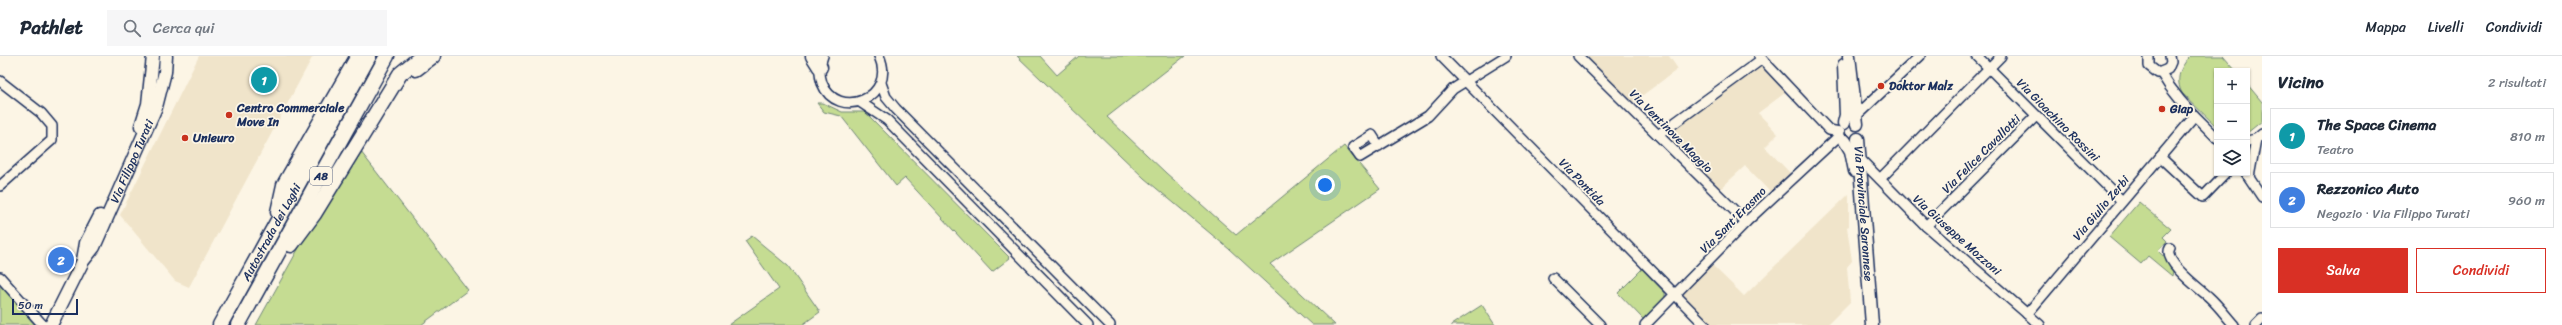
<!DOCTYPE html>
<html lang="it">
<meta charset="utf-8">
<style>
body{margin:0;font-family:Sriracha,sans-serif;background:#f6f6f7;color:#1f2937}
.controls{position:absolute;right:12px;top:12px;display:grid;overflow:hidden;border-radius:0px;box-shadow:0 1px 3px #0004}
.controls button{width:36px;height:36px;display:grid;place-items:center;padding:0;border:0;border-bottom:1px solid #e0e1e3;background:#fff;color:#1f2937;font:20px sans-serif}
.scale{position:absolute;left:12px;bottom:10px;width:66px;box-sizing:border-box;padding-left:4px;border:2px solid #1b2f5e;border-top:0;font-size:11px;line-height:14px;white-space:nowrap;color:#1b2f5e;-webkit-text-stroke:3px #fcf5e5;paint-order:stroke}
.you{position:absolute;left:1325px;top:129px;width:14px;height:14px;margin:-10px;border:3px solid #fff;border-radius:50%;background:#1a73e8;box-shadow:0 0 0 6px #1a73e833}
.badge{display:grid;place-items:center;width:26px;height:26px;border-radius:50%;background:#d93025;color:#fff;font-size:13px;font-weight:700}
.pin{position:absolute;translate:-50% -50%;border:2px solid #fff;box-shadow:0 1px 4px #0006}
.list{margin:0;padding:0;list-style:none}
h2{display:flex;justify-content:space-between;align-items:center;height:52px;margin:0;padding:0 16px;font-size:17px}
h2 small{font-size:13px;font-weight:400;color:#747a83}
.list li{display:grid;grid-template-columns:26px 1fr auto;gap:12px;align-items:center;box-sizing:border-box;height:56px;margin:0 8px 8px;padding:0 8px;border:1px solid #e0e1e3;border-radius:0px}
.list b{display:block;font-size:15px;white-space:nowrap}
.list p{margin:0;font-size:13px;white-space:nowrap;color:#747a83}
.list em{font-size:13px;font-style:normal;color:#747a83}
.actions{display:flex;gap:8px;padding:12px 16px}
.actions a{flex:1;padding:9px 0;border:1px solid #d93025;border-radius:0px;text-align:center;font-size:14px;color:#d93025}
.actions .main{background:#d93025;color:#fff}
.icon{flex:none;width:22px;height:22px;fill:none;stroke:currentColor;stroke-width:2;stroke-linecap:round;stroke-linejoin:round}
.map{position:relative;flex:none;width:2262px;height:269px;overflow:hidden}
header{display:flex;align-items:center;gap:24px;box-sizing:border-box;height:56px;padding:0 20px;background:#fff;border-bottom:1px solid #e0e1e3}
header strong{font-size:19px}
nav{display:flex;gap:22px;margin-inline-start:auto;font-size:14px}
.search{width:280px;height:36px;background:#f6f6f7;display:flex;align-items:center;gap:10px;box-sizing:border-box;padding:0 14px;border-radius:0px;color:#747a83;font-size:15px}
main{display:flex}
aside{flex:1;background:#fff}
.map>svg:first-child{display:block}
.built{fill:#f0e4ca}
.green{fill:#c5dc92;stroke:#708678}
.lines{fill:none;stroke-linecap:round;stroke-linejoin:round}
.minor-casing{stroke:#1b2f5e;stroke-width:12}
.major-casing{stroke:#1b2f5e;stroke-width:15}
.highway-casing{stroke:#1b2f5e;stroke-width:17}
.minor{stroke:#fcf5e5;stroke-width:9}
.major{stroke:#fcf5e5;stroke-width:12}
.highway{stroke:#fcf5e5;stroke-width:14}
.poi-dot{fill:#c8321e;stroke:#fcf5e5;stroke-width:1.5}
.labels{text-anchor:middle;stroke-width:3.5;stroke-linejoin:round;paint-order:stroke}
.shield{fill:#fcf5e5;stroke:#5e6a86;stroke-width:1}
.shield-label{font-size:11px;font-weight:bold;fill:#1b2f5e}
.poi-label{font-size:12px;font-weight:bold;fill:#1b2f5e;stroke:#fcf5e5;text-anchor:start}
.street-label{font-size:12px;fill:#1b2f5e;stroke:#fcf5e5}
</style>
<header>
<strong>Pathlet</strong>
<div class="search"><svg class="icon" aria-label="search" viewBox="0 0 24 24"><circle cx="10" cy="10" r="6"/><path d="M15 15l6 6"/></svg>Cerca qui</div>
<nav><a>Mappa</a><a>Livelli</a><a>Condividi</a></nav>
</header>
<main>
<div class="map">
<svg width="2262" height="269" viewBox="0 0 2262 269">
<rect width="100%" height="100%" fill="#fcf5e5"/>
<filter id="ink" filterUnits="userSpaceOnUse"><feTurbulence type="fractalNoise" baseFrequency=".025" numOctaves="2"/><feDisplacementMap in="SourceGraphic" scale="8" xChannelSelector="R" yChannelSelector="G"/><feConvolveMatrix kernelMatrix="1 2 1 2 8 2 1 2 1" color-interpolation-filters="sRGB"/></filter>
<g filter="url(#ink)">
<g class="built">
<path d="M199,0h114l-124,231 -14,-6 -55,-66z"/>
<path d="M1584,0h85l9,13 -46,34z"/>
<path d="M1762,7l27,27 -31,23 20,21 -13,13 27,28 -20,19 -27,-28 -27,25 -56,-56z"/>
<path d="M1849,138v32l-2,1 5,34 -5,6 3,35 -23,23h-119l-29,-29 31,-33 34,33z"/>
</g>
<g class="green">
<path d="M1017,0h23l17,19 22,-19h106l-78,61 59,56 70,62 108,-89 36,43 -110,75 65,61h-23l-83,-76 -85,-71z"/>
<path d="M2191,0h32l13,15h-19v56l-35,-34c-7,-13 -2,-27 9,-37z"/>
<path d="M2247,28l15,18v19l-15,12z"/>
<path d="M817,47h6l19,9h23l145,146 -18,14 -87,-94 -9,8 -55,-70 -17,-4z"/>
<path d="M361,96l107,138 -47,35h-165l45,-81z"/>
<path d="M2139,146l32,27 -8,8 4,4 -9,10 16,15 -2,10 -24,-20 -7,8 -32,-27z"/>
<path d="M752,180l36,30 32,46 -18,13h-74l51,-36 -34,-48z"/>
<path d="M1642,213l23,24v4l-22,22 -25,-26z"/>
<path d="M0,229l35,40h-35z"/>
<path d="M1482,249l13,20h-44z"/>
</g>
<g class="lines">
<g class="minor-casing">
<g id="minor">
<path d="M823,0c-4,9 -4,18 -1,27 15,39 76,15 57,-27"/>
<path d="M1441,0l264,269"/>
<path d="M1578,0l168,166"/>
<path d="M1759,0l70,74 11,2"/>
<path d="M1977,0l145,145"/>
<path d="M2149,0v10l9,7 10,-4 3,-7 -1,-6"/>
<path d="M2161,17c16,28 34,42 56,65"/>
<path d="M0,25l41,32 11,13v14l-52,46"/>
<path d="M881,27l5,14 10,12 214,216"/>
<path d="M860,46l27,18 201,205"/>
<path d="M1856,60l64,-60"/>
<path d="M1658,79l104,-76"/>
<path d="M2247,85l9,-2 6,-5"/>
<path d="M1379,90l-7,-11 -19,12 7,10 68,-41 25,-27 53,-33"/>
<path d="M2160,101l43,40 23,-24"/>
<path d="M1861,104l65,66 114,99"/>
<path d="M2246,117l16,24"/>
<path d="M2249,121l7,-38"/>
<path d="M1880,123l121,-123"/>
<path d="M1926,170l110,-110"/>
<path d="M2170,192c-8,13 30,41 39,49 9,8 17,19 25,28"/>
<path d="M0,221l43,48"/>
<path d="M1553,222l47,47"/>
<path d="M2027,258l167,-197"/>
<path d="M1645,269l101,-103 94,-87"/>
<path d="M2256,269l6,-6"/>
</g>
</g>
<g class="major-casing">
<g id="major">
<path d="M1849,0l8,68"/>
<path d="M1844,9l2,50 -2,8"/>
<path d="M141,70l7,-22 5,-48"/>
<path id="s1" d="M1858,83l14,186"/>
<path d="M1845,85l6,10 4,20"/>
<path d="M83,204l3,-17 14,-27"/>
<path id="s2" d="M51,269l32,-64 11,-14 62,-140 9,-35 1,-16"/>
</g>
</g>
<g class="highway-casing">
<g id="highway">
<path d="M813,0l7,11"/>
<path d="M416,13l17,-13"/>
<path d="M278,156l6,-27 74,-129"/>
<path d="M291,189l23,-31 86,-140 22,-18"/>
<path id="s3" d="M220,269l149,-269"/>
<path d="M238,269l149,-269"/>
</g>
</g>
<use href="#minor" class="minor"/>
<use href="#major" class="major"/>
<use href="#highway" class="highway"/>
</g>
</g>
<g class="poi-dot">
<circle cx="1881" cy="30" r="4"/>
<circle cx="2162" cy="53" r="4"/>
<circle cx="229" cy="59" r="4"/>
<circle cx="185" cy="82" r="4"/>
</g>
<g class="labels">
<rect class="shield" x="310" y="111" width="22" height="18" rx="3"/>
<g class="shield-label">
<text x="321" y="124">A8</text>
</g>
<g class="poi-label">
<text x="1889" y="34">Doktor Malz</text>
<text x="237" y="56">Centro Commerciale<tspan x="237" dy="14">Move In</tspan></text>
<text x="2170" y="57">Giap</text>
<text x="193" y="86">Unieuro</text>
</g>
<g class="street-label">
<text transform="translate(2058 64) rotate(45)" y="4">Via Gioachino Rossini</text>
<text transform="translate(1671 75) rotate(45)" y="4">Via Ventinove Maggio</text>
<text transform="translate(1981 98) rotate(-45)" y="4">Via Felice Cavallotti</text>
<text dy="4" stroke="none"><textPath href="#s2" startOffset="183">Via Filippo Turati</textPath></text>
<text transform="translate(1582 126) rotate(46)" y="4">Via Pontida</text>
<text transform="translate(2101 152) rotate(-50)" y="4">Via Giulio Zerbi</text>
<text dy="4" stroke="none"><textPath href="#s1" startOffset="75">Via Provinciale Saronnese</textPath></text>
<text transform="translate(1733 164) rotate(-45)" y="4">Via Sant'Erasmo</text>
<text dy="4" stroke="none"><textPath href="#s3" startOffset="106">Autostrada dei Laghi</textPath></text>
<text transform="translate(1957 179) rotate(42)" y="4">Via Giuseppe Mozzoni</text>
</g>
</g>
</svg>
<div class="controls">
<button>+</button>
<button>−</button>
<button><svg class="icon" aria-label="layers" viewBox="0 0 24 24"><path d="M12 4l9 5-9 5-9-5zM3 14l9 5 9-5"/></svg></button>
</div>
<div class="scale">50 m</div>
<div class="you"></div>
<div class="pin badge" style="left:264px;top:24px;background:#0f9aa8">1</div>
<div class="pin badge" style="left:61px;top:204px;background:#3f7fe0">2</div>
</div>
<aside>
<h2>Vicino<small>2 risultati</small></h2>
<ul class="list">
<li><span class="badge" style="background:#0f9aa8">1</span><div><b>The Space Cinema</b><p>Teatro</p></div><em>810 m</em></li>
<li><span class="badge" style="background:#3f7fe0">2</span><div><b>Rezzonico Auto</b><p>Negozio · Via Filippo Turati</p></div><em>960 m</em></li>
</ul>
<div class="actions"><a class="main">Salva</a><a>Condividi</a></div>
</aside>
</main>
